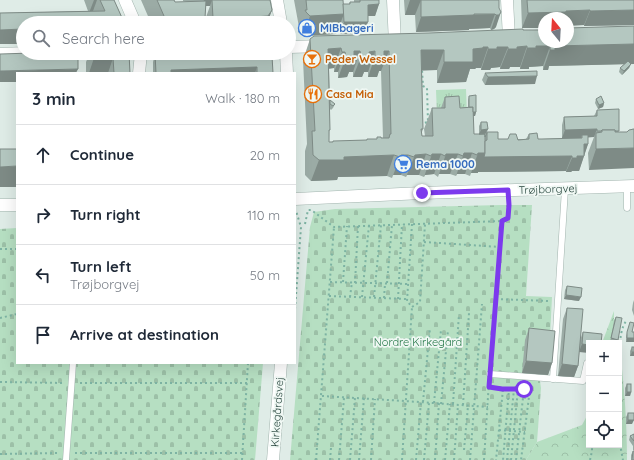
<!DOCTYPE html>
<meta charset="utf-8">
<style>
body{margin:0;font-family:Quicksand,sans-serif;background:#f6f6f7;color:#1f2937}
.controls{position:absolute;right:12px;bottom:12px;display:grid;overflow:hidden;border-radius:0px;box-shadow:0 4px 16px #0002}
.controls button{width:36px;height:36px;display:grid;place-items:center;padding:0;border:0;border-bottom:1px solid #e0e1e3;background:#fff;color:#1f2937;font:20px sans-serif}
.compass{position:absolute;left:538px;top:12px;width:36px;height:36px;border-radius:50%;background:#fff;box-shadow:0 4px 16px #0002;rotate:342deg}
.stop{position:absolute;width:12px;height:12px;margin:-9px;border:3px solid #7c3aed;border-radius:50%;background:#fff}
.stop.end{background:#7c3aed;border-color:#fff;box-shadow:0 1px 4px #0008}
.list{margin:0;padding:0;list-style:none}
h2{display:flex;justify-content:space-between;align-items:center;height:52px;margin:0;padding:0 16px;font-size:17px}
h2 small{font-size:13px;font-weight:400;color:#747a83}
.list li{display:grid;grid-template-columns:26px 1fr auto;gap:12px;align-items:center;box-sizing:border-box;height:60px;padding:0 16px;border-top:1px solid #e0e1e3}
.list b{display:block;font-size:15px;white-space:nowrap}
.list p{margin:0;font-size:13px;white-space:nowrap;color:#747a83}
.list em{font-size:13px;font-style:normal;color:#747a83}
.icon{flex:none;width:22px;height:22px;fill:none;stroke:currentColor;stroke-width:2;stroke-linecap:round;stroke-linejoin:round}
.map{position:relative;flex:none;width:634px;height:460px;overflow:hidden}
.search{position:absolute;background:#fff;box-shadow:0 4px 16px #0002;left:16px;top:16px;width:280px;height:44px;display:flex;align-items:center;gap:10px;box-sizing:border-box;padding:0 14px;border-radius:22px;color:#747a83;font-size:15px}
.panel{position:absolute;background:#fff;box-shadow:0 4px 16px #0002;left:16px;top:72px;width:280px;height:292px;border-radius:0px}
.map>svg:first-child{display:block}
.forest{fill:url(#forest-crowns)}
.cemetery{fill:url(#cemetery-stones)}
.park{fill:url(#park-tufts)}
.lines{fill:none;stroke-linecap:round;stroke-linejoin:round}
.service-casing{stroke:#a2b4ae;stroke-width:7}
.minor-casing{stroke:#a2b4ae;stroke-width:13}
.tertiary-casing{stroke:#a2b4ae;stroke-width:13}
.path{stroke:#7db3a3;stroke-width:2;stroke-dasharray:2 3;stroke-linecap:butt}
.service{stroke:#fff;stroke-width:6}
.minor{stroke:#fff;stroke-width:12}
.tertiary{stroke:#fff;stroke-width:12}
.wall{fill:#9baba5;fill-rule:evenodd}
.shaded-wall{fill:#7e8b86}
.building{fill:#b4c7c0;stroke:#7e8b86;fill-rule:evenodd}
.route{stroke:#7c3aed;stroke-width:5}
.labels{text-anchor:middle;stroke-width:3.5;stroke-linejoin:round;paint-order:stroke}
.shop-label{font-size:11px;font-weight:bold;fill:#366cbe;stroke:#f0f8f4;text-anchor:start}
.food-label{font-size:11px;font-weight:bold;fill:#c56008;stroke:#f0f8f4;text-anchor:start}
.street-label{font-size:11px;fill:#1f3e36;stroke:#f0f8f4}
.park-label{font-size:11px;fill:#257848;stroke:#f0f8f4}
</style>
<div class="map">
<svg width="634" height="460" viewBox="0 0 634 460">
<defs>
<pattern id="forest-crowns" width="20" height="18" patternUnits="userSpaceOnUse"><rect width="20" height="18" fill="#b6dfc2"/><path d="M2 6a3 3 0 1 1 6 0M12 15a3 3 0 1 1 6 0" fill="none" stroke="#9cc0a7"/></pattern>
<pattern id="cemetery-stones" width="16" height="16" patternUnits="userSpaceOnUse"><rect width="16" height="16" fill="#b6dfc2"/><path d="M2 7V4a2 2 0 0 1 4 0v3zM10 15v-3a2 2 0 0 1 4 0v3z" fill="#9cc0a7"/></pattern>
<pattern id="park-tufts" width="24" height="20" patternUnits="userSpaceOnUse"><rect width="24" height="20" fill="#b6dfc2"/><path d="M3 7l-1-3M5 7V3M7 7l1-3M15 17l-1-3M17 17v-4M19 17l1-3" fill="none" stroke="#9cc0a7"/></pattern>
</defs>
<rect width="100%" height="100%" fill="#dfece7"/>
<g class="forest">
<path d="M614,311v8h2l3,24h-17z"/>
<path d="M619,343c5,39 8,78 8,117h-101l11,-18 45,-17 7,-13v33h30z"/>
</g>
<g class="cemetery">
<path d="M502,205h30l-6,91 26,1 -2,40 -15,10 6,41 -4,54 -11,18h-236l20,-233 4,-15 21,-3z"/>
<path d="M17,228v135h246l-8,97h-255v-231z"/>
</g>
<path class="park" d="M466,89l1,26 -30,1 -1,-26z"/>
<g class="lines">
<g class="service-casing">
<g id="service">
<path d="M627,208v-21"/>
<path d="M490,374l93,7 4,-18"/>
<path d="M553,379l12,-190"/>
<path d="M66,460l7,-97"/>
</g>
</g>
<g class="minor-casing">
<g id="minor">
<path d="M125,0l10,23"/>
<path d="M277,0l4,23"/>
<path d="M393,0l2,44"/>
<path d="M507,0l2,38"/>
<path d="M289,47l35,-1"/>
<path d="M286,53l1,20"/>
<path d="M0,54l26,-1"/>
<path d="M139,73l2,-20"/>
</g>
</g>
<g class="tertiary-casing">
<g id="tertiary">
<path d="M295,199l127,-6 212,-7"/>
<path d="M0,205h17"/>
<path d="M273,460l8,-97"/>
</g>
</g>
<g class="path">
<path d="M420,124l8,-2 -1,-34 -4,-2 -1,-16"/>
<path d="M305,224l3,-14h3l3,2 20,15 168,-6 6,-3v-16"/>
<path d="M412,224l-5,77 5,6 8,-5 5,-78"/>
<path d="M424,242l76,5"/>
<path d="M0,249h17"/>
<path d="M330,282l78,2"/>
<path d="M343,282l4,-56"/>
<path d="M355,283l3,-57"/>
<path d="M387,283l5,-58"/>
<path d="M329,296l78,3"/>
<path d="M350,297l2,-15"/>
<path d="M362,297l7,-72"/>
<path d="M374,297l7,-72"/>
<path d="M384,298l1,-14"/>
<path d="M398,299l4,-75"/>
<path d="M496,299l53,2"/>
<path d="M295,309l6,-82 -5,-16"/>
<path d="M0,318l17,-4"/>
<path d="M491,365l11,-144"/>
<path d="M0,382l64,1"/>
<path d="M80,383h167"/>
<path d="M619,383c2,-16 -3,-51 8,-63"/>
<path d="M489,387l14,2 -7,71"/>
<path d="M503,389h6l-6,71"/>
<path d="M509,389h21l-9,71"/>
<path d="M322,396l83,5 83,6"/>
<path d="M423,402l7,-74"/>
<path d="M434,403l7,-73"/>
<path d="M441,404l7,-74"/>
<path d="M453,404l6,-90"/>
<path d="M463,405l6,-92"/>
<path d="M499,430l26,2"/>
<path d="M619,439l4,21"/>
<path d="M464,450l4,-44"/>
<path d="M75,453h167"/>
<path d="M0,454l59,-1"/>
<path d="M242,460l6,-97"/>
<path d="M316,460l18,-233"/>
<path d="M330,460l1,-12"/>
<path d="M339,460l5,-62"/>
<path d="M350,460l5,-62"/>
<path d="M359,460l5,-62"/>
<path d="M371,460l4,-61"/>
<path d="M402,460l10,-153"/>
<path d="M416,460l5,-58"/>
<path d="M424,460l5,-57"/>
<path d="M435,460l4,-57"/>
<path d="M445,460l5,-56"/>
<path d="M454,460l4,-55"/>
<path d="M470,460l12,-156"/>
<path d="M484,460l5,-79"/>
<path d="M507,460l7,-71"/>
<path d="M511,460l7,-71"/>
<path d="M516,460l8,-71"/>
<path d="M590,460l2,-9v-6"/>
</g>
<use href="#service" class="service"/>
<use href="#minor" class="minor"/>
<use href="#tertiary" class="tertiary"/>
</g>
<g class="wall">
<path d="M84,0h30l9,20 -2,3h-98v21h-23v-31l88,-2z"/>
<path d="M141,0h33l1,2h12l-4,-1v-1h87l2,10 -5,13h-62v-3l5,-14h-4l-2,17h-53z"/>
<path d="M293,0h50v5l6,-1 1,-2h4v-2h25v4l-4,12h-7l-4,17 -24,1v-9l-4,9 -33,2 -5,-4v-2l1,-3 -5,-27z"/>
<path d="M404,0h95l-3,27 -2,2 -3,1 -1,-2 -21,1v1l-53,2 -1,-17h-10z"/>
<path d="M521,0h113v25l-50,1v-1l-16,-7 -46,10z"/>
<path d="M634,26v38h-3l-2,4 -7,7 -3,-3 1,-4 4,-4 -75,2 -1,4h-5v-4l-14,1v2h-9v-2h-10l-1,2h-9v-2l-9,1 -1,2h-9v-2h-5l-1,1h-5l-4,13 -29,1v-13h-15l1,59 -1,3v4h3l-1,-7 8,-21h9l4,-11 15,11 8,-1v-7l1,-4 7,16 -1,4h-2l1,18h5v-8l2,-4 7,7 -2,4 1,-1 11,7h28l3,-5 9,5h4l39,-1h-19v-13l2,-8 30,-1 3,-6 22,22h8l7,-4 -45,42 -1,-17 6,-16h-6v7l-9,27h-7l-1,1h-5v-1l-88,1v1h-7l-1,3 -5,-2h-8l-1,2 -6,-2h-11l-1,3 -4,-3 -9,1 -1,2 -5,-2h-12l-1,2 -5,-2h-8l-1,3 -5,-2 -49,1 -1,3 -26,1 -6,-6v-24l2,-7 -4,-84 7,-21zM334,68v4h4v6l9,-1 2,-5h4v5h9l2,-5h4v5h9l2,-6h2l2,67 -6,-1v2l-11,1 -37,2 1,-33 1,1 2,-2 2,-4 -5,-4 -1,-31z"/>
<path d="M90,53h39l1,20h-44v-11z"/>
<path d="M269,53l4,20h-120v-11l2,-8z"/>
<path d="M485,73l50,11 -50,1 -3,-5z"/>
<path d="M596,99l8,4 -1,4 -5,2 -3,-6z"/>
<path d="M567,286l12,15 -15,-2 1,-9z"/>
<path d="M634,300v16l-2,-6 1,-7z"/>
<path d="M567,308l13,32 3,-8 18,11 -22,9 -1,14 -4,11 -16,-1 5,-57z"/>
<path d="M616,317l2,23 -1,3h-5l-2,-1 4,-21z"/>
<path d="M630,322l4,1 -8,19v-6z"/>
<path d="M529,328l23,35 -4,12 -26,-2 3,-33z"/>
<path d="M632,347h2v9h-4v-5z"/>
<path d="M627,384l4,8 -1,4h-5v-8z"/>
<path d="M628,413l4,11h-6v-7z"/>
<path d="M634,434v16h-1v-4l-4,-6 1,-4z"/>
<path d="M633,451l1,9h-3v-5z"/>
</g>
<g class="shaded-wall">
<path d="M94,0h3l-4,11 -4,2z"/>
<path d="M204,0h8l-2,6h-8z"/>
<path d="M410,0h11l-6,15h-10z"/>
<path d="M379,4l-4,12h-11l4,-11z"/>
<path d="M272,10l-5,13h-56l2,-5z"/>
<path d="M590,10l-6,15 -16,1v-8h-24v10h-22l6,-15 38,-2z"/>
<path d="M634,10v15l-50,1 6,-15z"/>
<path d="M501,12l-5,15 -2,2 -3,1 5,-15z"/>
<path d="M344,14l-8,20 -33,2 7,-20z"/>
<path d="M495,14l-5,14 -21,1v1l-53,2 5,-15z"/>
<path d="M205,18l-1,5h-37l1,-3z"/>
<path d="M344,22h24l-4,11 -24,1z"/>
<path d="M23,29v15h-23v-14z"/>
<path d="M634,44v20l-85,2 -1,4h-5l7,-20 5,-4z"/>
<path d="M527,46l-7,21h-10l-1,2h-9l8,-20 9,-2z"/>
<path d="M536,46h14l-7,20 -14,1v2h-9l7,-21z"/>
<path d="M483,47h5l-7,21h-5l-1,1h-5l-4,13 -29,1 7,-21 29,-13z"/>
<path d="M497,47h11l-8,20 -9,1 -1,2h-9l7,-21z"/>
<path d="M341,48l-7,20 -13,1 7,-20z"/>
<path d="M421,50h23l-7,20 -23,1z"/>
<path d="M354,51h6l-7,21h-4l-2,5 -9,1 8,-21z"/>
<path d="M375,51l-7,21h-4l-2,5h-9l8,-20 8,-5z"/>
<path d="M384,51h5l-8,20h-2l-2,6h-9l7,-20z"/>
<path d="M342,52h3l-7,20h-4z"/>
<path d="M94,58h19l-5,15h-19z"/>
<path d="M631,64l-2,4 -7,7 2,-4z"/>
<path d="M257,67l-2,6h-85l1,-3z"/>
<path d="M78,69l-2,4h-59v9h-17v-11z"/>
<path d="M537,76l-2,8 -50,1 3,-8z"/>
<path d="M604,103l-1,4 -5,2 1,-4z"/>
<path d="M469,112h7l-1,4h-7z"/>
<path d="M488,129l-2,4 -7,1 2,-4z"/>
<path d="M597,129l-3,8 -12,1v-3l-1,3h-19l3,-8z"/>
<path d="M584,144h4l-9,27h-7l-1,1h-5l6,-14z"/>
<path d="M634,148v20l-45,2 7,-21z"/>
<path d="M464,153h8l-7,21h-8l-1,2z"/>
<path d="M478,153h7l87,3 -6,15 -88,1v1h-7l-1,3z"/>
<path d="M426,154l-7,21h-12l-1,2 9,-22z"/>
<path d="M432,154h9l-7,20 -9,1 -1,2z"/>
<path d="M446,154h12l-8,20h-11l-1,3z"/>
<path d="M394,155l-7,21 -49,1 -1,3 -26,1 8,-21 25,-3z"/>
<path d="M401,155h7l-7,20h-8l-1,3z"/>
<path d="M17,166v21h-17v-20z"/>
<path d="M566,295l15,2 -2,4 -15,-2z"/>
<path d="M627,338h7v4h-8z"/>
<path d="M582,344l7,1v8l-10,-1z"/>
<path d="M632,352h2v4h-4z"/>
<path d="M526,361l26,2 -4,12 -26,-2z"/>
<path d="M562,364l16,2 -4,11 -16,-1z"/>
<path d="M627,392h4l-1,4h-5z"/>
<path d="M628,420h6l-2,4h-6z"/>
</g>
<g class="building">
<path d="M100,0h14l9,20 -3,3h-97v6l-23,1v-17l105,-2z"/>
<path d="M157,0h17l1,2 31,-1 -1,17 -37,2 -4,-4z"/>
<path d="M212,0h58l2,10 -4,6 -14,1 -41,1z"/>
<path d="M306,0h37l1,14 -34,2 -4,-4 -1,-2h2z"/>
<path d="M360,0h19v4l-11,1v17h-24l-1,-18h7v-2h10z"/>
<path d="M421,0h78v8l2,4 -2,3h-3l-1,-1h-21v1l-53,2z"/>
<path d="M527,0h107v10l-44,1v-1l-24,1v1l-38,1z"/>
<path d="M634,26v18l-79,2v4h-5v-4h-14v2h-9v-2l-10,1v2h-9v-2h-11v2h-9v-2h-5v1l-10,1v13h-29v-12h-23l2,79h-2l1,7h11l-1,-28h13v-11l14,-1 1,12 13,-1 1,27h11v19h-7l-1,2 -5,-2h-8l-1,3 -5,-2h-12l-1,2 -4,-2h-9l-1,2 -5,-2 -11,1 -1,2 -6,-2h-7l-1,2 -6,-2 -50,2v3h-25l-6,-5 -1,-24h3l-5,-92 4,-3 115,-3 94,-4v1h17v-1h4v13h24v-14zM341,48l1,4h3l1,5h8v-6h6l1,6 9,-1 -1,-4 6,-1v6l9,-1v-5h5l2,83h-1l-1,4h-8v-1h-4v2h-10v1l-34,1v1h-4v-12h1l-2,-81z"/>
<path d="M32,53h46v16l-78,2v-17z"/>
<path d="M94,53h35l1,20h-16l-1,-15h-19z"/>
<path d="M194,53h75l3,3 1,17h-16v-6l-86,3v3h-15l-1,-19z"/>
<path d="M628,61l3,3 -7,7 -4,-3z"/>
<path d="M537,71v5l-49,1 -3,-4z"/>
<path d="M476,95v17h-3v-5h-4v-11z"/>
<path d="M601,96l3,7 -5,2 -3,-6z"/>
<path d="M330,100l5,4 -2,2 -3,-2z"/>
<path d="M619,109v22h-4v-1h-13l-1,1h-4v-2l-32,1 -1,-13 33,-1v-6z"/>
<path d="M481,122h6l1,7 -7,1z"/>
<path d="M634,129v19l-38,1v-16l6,-1v-2h13v2h12l2,-2z"/>
<path d="M487,132h11v7h10l2,-5h6l2,6 11,-1v-5l8,-1 1,6h4l40,-1v-3h6v9h-4v12h-7v2h-5v-2l-88,1 1,-4v-12l2,-1z"/>
<path d="M487,133l-2,4v-3h-6z"/>
<path d="M0,149h17v17l-17,1z"/>
<path d="M567,286l15,2 -1,9 -15,-2z"/>
<path d="M567,308l16,1 -5,57 -16,-2z"/>
<path d="M616,317l6,1 -4,22 -7,-2z"/>
<path d="M630,322l4,1 -2,9h2v6h-7v-6z"/>
<path d="M529,328l26,3 -3,32 -26,-2z"/>
<path d="M583,332l19,2 -1,9h-12v2l-7,-1z"/>
<rect x="632" y="347" width="2" height="5"/>
<rect x="627" y="384" width="4" height="8"/>
<rect x="628" y="413" width="6" height="7"/>
<path d="M634,434v7l-4,-5z"/>
<path d="M633,451h1v9h-2z"/>
</g>
<g class="lines">
<path class="route" d="M422,193l86,-3 1,15 -1,13 -6,3 -13,166 13,2h22"/>
</g>
<defs>
<g id="shop-ring" transform="scale(0.9)"><circle r="9.5" fill="#f0f8f4" stroke="#3f7fe0" stroke-width="1.5"/><path d="M-5-2.5h2.3a2.7 3.5 0 0 1 5.4 0H5L5.5 6h-11ZM-1.5-2.5h3a1.5 2.3 0 0 0-3 0Z" fill="#3f7fe0"/></g>
<g id="bar-ring" transform="scale(0.9)"><circle r="9.5" fill="#f0f8f4" stroke="#e8710a" stroke-width="1.5"/><path d="M-6-5H6L.8 .8V4.5H3.5V6h-7V4.5H-.8V.8Z" fill="#e8710a"/></g>
<g id="restaurant-ring" transform="scale(0.9)"><circle r="9.5" fill="#f0f8f4" stroke="#e8710a" stroke-width="1.5"/><path d="M-5-6h1v4h1v-4h1v4h1v-4h1v5L-1.5 .5V6h-2V.5L-5-1ZM5-6V6H3V1.5H1.5Q1.5-4 5-6Z" fill="#e8710a"/></g>
<g id="supermarket-ring" transform="scale(0.9)"><circle r="9.5" fill="#f0f8f4" stroke="#3f7fe0" stroke-width="1.5"/><path d="M-6-5.5h2.5l.6 2H6L4.5 2H-2.5L-4.4-4H-6ZM-1.5 3.2a1.3 1.3 0 1 0 .1 0ZM3 3.2a1.3 1.3 0 1 0 .1 0Z" fill="#3f7fe0"/></g>
</defs>
<g fill-rule="evenodd">
<use href="#shop-ring" x="307" y="28"/>
<use href="#bar-ring" x="312" y="59"/>
<use href="#restaurant-ring" x="313" y="94"/>
<use href="#supermarket-ring" x="403" y="164"/>
</g>
<g class="labels">
<g class="shop-label">
<text x="320" y="32">MIBbageri</text>
<text x="416" y="168">Rema 1000</text>
</g>
<g class="food-label">
<text x="325" y="63">Peder Wessel</text>
<text x="326" y="98">Casa Mia</text>
</g>
<g class="street-label">
<text transform="translate(548 189) rotate(-2)" y="4">Trøjborgvej</text>
<text transform="translate(277 412) rotate(-86)" y="4">Kirkegårdsvej</text>
</g>
<g class="park-label">
<text x="418" y="346">Nordre Kirkegård</text>
</g>
</g>
</svg>
<div class="controls">
<button>+</button>
<button>−</button>
<button><svg class="icon" aria-label="locate" viewBox="0 0 24 24"><circle cx="12" cy="12" r="6"/><path d="M12 2v4M12 18v4M2 12h4M18 12h4"/></svg></button>
</div>
<svg class="compass" viewBox="-18 -18 36 36"><path d="M0-13l5 13h-10z" fill="#e53935"/><path d="M0 13l5-13h-10z" fill="#747a83"/></svg>
<div class="stop" style="left:524px;top:389px"></div>
<div class="stop end" style="left:422px;top:193px"></div>
<div class="search"><svg class="icon" aria-label="search" viewBox="0 0 24 24"><circle cx="10" cy="10" r="6"/><path d="M15 15l6 6"/></svg>Search here</div>
<section class="panel">
<h2>3 min<small>Walk · 180 m</small></h2>
<ul class="list">
<li><svg class="icon" aria-label="ahead" viewBox="0 0 24 24"><path d="M12 20V5M6 11l6-6 6 6"/></svg><div><b>Continue</b></div><em>20 m</em></li>
<li><svg class="icon" aria-label="right" viewBox="0 0 24 24"><path d="M7 20v-9h11M14 6l5 5-5 5"/></svg><div><b>Turn right</b></div><em>110 m</em></li>
<li><svg class="icon" aria-label="left" viewBox="0 0 24 24"><path d="M17 20v-9H6M10 6l-5 5 5 5"/></svg><div><b>Turn left</b><p>Trøjborgvej</p></div><em>50 m</em></li>
<li><svg class="icon" aria-label="arrive" viewBox="0 0 24 24"><path d="M6 21V4h12l-3 4 3 4H6"/></svg><div><b>Arrive at destination</b></div></li>
</ul>
</section>
</div>
